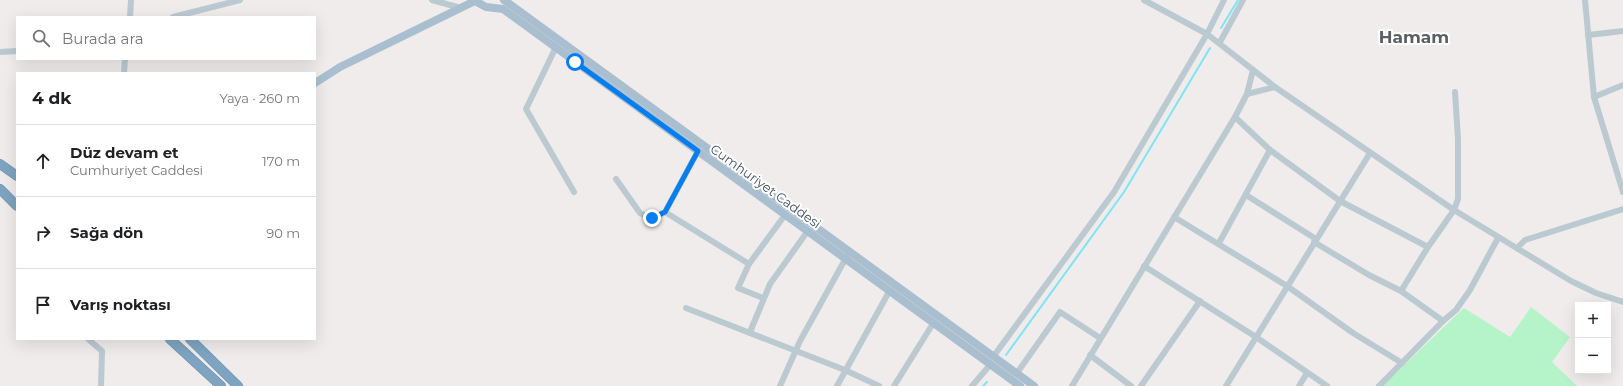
<!DOCTYPE html>
<html lang="tr">
<meta charset="utf-8">
<style>
body{margin:0;font-family:Montserrat,sans-serif;background:#f2f2f2;color:#202124}
.controls{position:absolute;right:12px;bottom:12px;display:grid;overflow:hidden;border-radius:0px;box-shadow:0 4px 16px #0002}
.controls button{width:36px;height:36px;display:grid;place-items:center;padding:0;border:0;border-bottom:1px solid #e0e0e0;background:#fff;color:#202124;font:20px sans-serif}
.stop{position:absolute;width:12px;height:12px;margin:-9px;border:3px solid #067eef;border-radius:50%;background:#fff}
.stop.end{background:#067eef;border-color:#fff;box-shadow:0 1px 4px #0008}
.list{margin:0;padding:0;list-style:none}
h2{display:flex;justify-content:space-between;align-items:center;height:52px;margin:0;padding:0 16px;font-size:17px}
h2 small{font-size:13px;font-weight:400;color:#757577}
.list li{display:grid;grid-template-columns:26px 1fr auto;gap:12px;align-items:center;box-sizing:border-box;height:72px;padding:0 16px;border-top:1px solid #e0e0e0}
.list b{display:block;font-size:15px;white-space:nowrap}
.list p{margin:0;font-size:13px;white-space:nowrap;color:#757577}
.list em{font-size:13px;font-style:normal;color:#757577}
.icon{flex:none;width:22px;height:22px;fill:none;stroke:currentColor;stroke-width:2;stroke-linecap:round;stroke-linejoin:round}
.map{position:relative;flex:none;width:1623px;height:386px;overflow:hidden}
.search{position:absolute;background:#fff;box-shadow:0 4px 16px #0002;left:16px;top:16px;width:300px;height:44px;display:flex;align-items:center;gap:10px;box-sizing:border-box;padding:0 14px;border-radius:0px;color:#757577;font-size:15px}
.panel{position:absolute;background:#fff;box-shadow:0 4px 16px #0002;left:16px;top:72px;width:300px;height:268px;border-radius:0px}
.map>svg:first-child{display:block}
.green{fill:#b5f3c8}
.lines{fill:none;stroke-linecap:round;stroke-linejoin:round}
.stream{stroke:#7de5f5;stroke-width:2}
.highway-casing{stroke:#6a8fad;stroke-width:10}
.minor{stroke:#bbc9d1;stroke-width:6}
.major{stroke:#a9bfcf;stroke-width:8}
.highway{stroke:#7ea4c1;stroke-width:9}
.route{stroke:#067eef;stroke-width:5}
.labels{text-anchor:middle;stroke-width:4;stroke-linejoin:round;paint-order:stroke}
.street-label{font-size:13px;fill:#43525c;stroke:#fff}
.district-label{font-size:17px;font-weight:bold;fill:#585e62;stroke:#fff}
</style>
<div class="map">
<svg width="1623" height="386" viewBox="0 0 1623 386">
<rect width="100%" height="100%" fill="#f0ecec"/>
<path class="green" d="M1531,307l39,30 -18,25 25,24h-195l82,-78 46,29z"/>
<g class="lines">
<g class="stream">
<path d="M1221,28l17,-28"/>
<path d="M1006,355l118,-163 86,-144"/>
<path d="M983,386l4,-4"/>
</g>
<g class="highway-casing">
<g id="highway">
<path d="M0,164l17,12"/>
<path d="M0,189l17,17"/>
<path d="M170,339l51,47"/>
<path d="M190,339l48,47"/>
</g>
</g>
<g class="minor">
<path d="M432,0l29,8"/>
<path d="M1144,0l63,34 17,-34"/>
<path d="M1585,0l9,97 29,95"/>
<path d="M130,17l1,-17"/>
<path d="M173,17l67,-17"/>
<path d="M1588,35l35,-4"/>
<path d="M1220,42l23,-42"/>
<path d="M556,47l-30,62 48,83"/>
<path d="M0,52l17,-1"/>
<path d="M124,73l1,-14"/>
<path d="M1247,94l28,-7"/>
<path d="M1594,97l29,-12"/>
<path d="M1235,117l35,33 70,51 88,46"/>
<path d="M616,179l24,34 12,6 13,-7 33,-61"/>
<path d="M1246,195l70,44"/>
<path d="M665,212l84,52"/>
<path d="M1174,217l113,69 66,47 49,30"/>
<path d="M1314,242l55,33 32,16 42,30"/>
<path d="M1219,243l51,-93"/>
<path d="M1517,248l8,-8 98,-31"/>
<path d="M1144,266l112,71 71,49"/>
<path d="M1401,291l27,-44 26,-37 4,-11v-60l-3,-47"/>
<path d="M763,298l-25,-10 11,-24 36,-49"/>
<path d="M686,308l159,62 34,16"/>
<path d="M750,332l20,-48 37,-52"/>
<path d="M88,339l14,12 -1,35"/>
<path d="M1090,355l41,31"/>
<path d="M993,357l121,-165 93,-158 68,53 179,123 117,71 25,12 27,9"/>
<path d="M1017,373l43,-61 40,26"/>
<path d="M780,386l20,-45 47,-85"/>
<path d="M837,386l53,-96"/>
<path d="M894,386l40,-64"/>
<path d="M972,386l18,-21"/>
<path d="M1072,386l163,-269 12,-23 6,-24"/>
<path d="M1141,386l59,-85"/>
<path d="M1226,386l144,-233"/>
<path d="M1299,386l8,-13"/>
<path d="M1379,386l64,-65 13,-11 14,-20 28,-52"/>
</g>
<g class="major">
<path d="M504,0l530,386"/>
<path d="M475,1l11,6 17,2 517,377"/>
<path d="M315,83l25,-16 137,-67"/>
</g>
<use href="#highway" class="highway"/>
</g>
<g class="lines">
<path class="route" d="M575,62l123,89 -33,61 -13,6"/>
</g>
<g class="labels">
<g class="street-label">
<text transform="translate(766 186) rotate(36)" y="5">Cumhuriyet Caddesi</text>
</g>
<g class="district-label">
<text x="1414" y="43">Hamam</text>
</g>
</g>
</svg>
<div class="controls">
<button>+</button>
<button>−</button>
</div>
<div class="stop" style="left:575px;top:62px"></div>
<div class="stop end" style="left:652px;top:218px"></div>
<div class="search"><svg class="icon" aria-label="search" viewBox="0 0 24 24"><circle cx="10" cy="10" r="6"/><path d="M15 15l6 6"/></svg>Burada ara</div>
<section class="panel">
<h2>4 dk<small>Yaya · 260 m</small></h2>
<ul class="list">
<li><svg class="icon" aria-label="ahead" viewBox="0 0 24 24"><path d="M12 20V5M6 11l6-6 6 6"/></svg><div><b>Düz devam et</b><p>Cumhuriyet Caddesi</p></div><em>170 m</em></li>
<li><svg class="icon" aria-label="right" viewBox="0 0 24 24"><path d="M7 20v-9h11M14 6l5 5-5 5"/></svg><div><b>Sağa dön</b></div><em>90 m</em></li>
<li><svg class="icon" aria-label="arrive" viewBox="0 0 24 24"><path d="M6 21V4h12l-3 4 3 4H6"/></svg><div><b>Varış noktası</b></div></li>
</ul>
</section>
</div>
